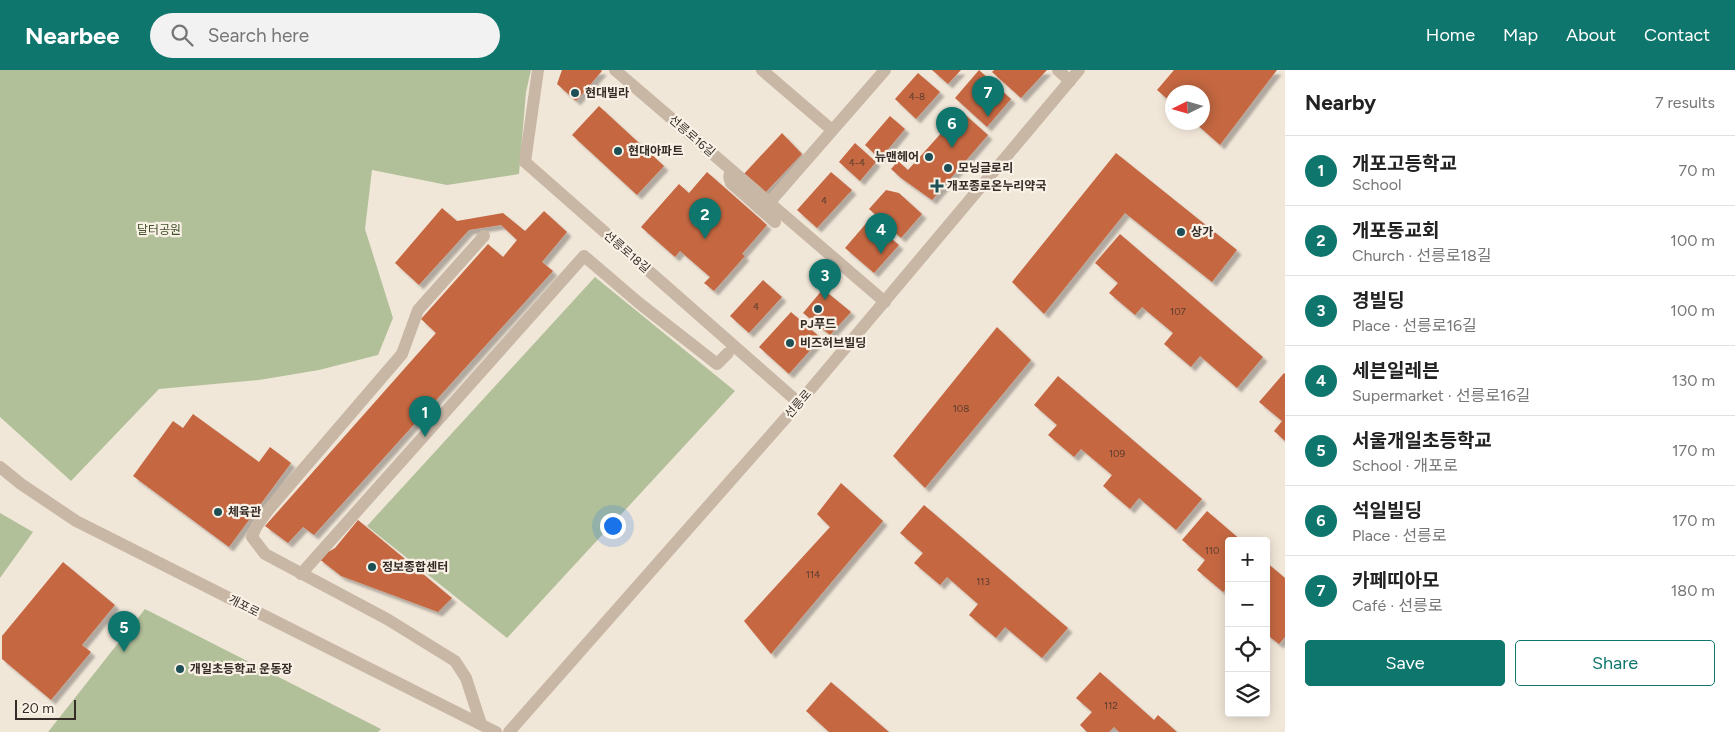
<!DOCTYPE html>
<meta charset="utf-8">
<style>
body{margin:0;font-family:Figtree,"Noto Sans KR",sans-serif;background:#f2f2f2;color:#222}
.controls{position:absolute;right:15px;bottom:15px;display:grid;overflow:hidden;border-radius:5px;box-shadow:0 2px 12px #0003}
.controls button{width:45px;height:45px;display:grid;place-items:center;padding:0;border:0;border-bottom:1px solid #e0e0e0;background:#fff;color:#222;font:25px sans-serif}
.compass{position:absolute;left:1165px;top:15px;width:45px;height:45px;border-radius:50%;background:#fff;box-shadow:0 2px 12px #0003;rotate:265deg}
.scale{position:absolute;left:15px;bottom:12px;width:61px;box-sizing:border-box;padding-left:5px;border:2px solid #352c27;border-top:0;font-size:14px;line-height:18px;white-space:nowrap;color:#352c27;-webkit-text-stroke:4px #f9f1e5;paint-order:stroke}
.you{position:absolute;left:612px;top:455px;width:18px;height:18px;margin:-12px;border:4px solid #fff;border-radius:50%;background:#1a73e8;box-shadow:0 0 0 8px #1a73e833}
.badge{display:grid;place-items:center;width:32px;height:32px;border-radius:50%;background:#0f766e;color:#fff;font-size:16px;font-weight:700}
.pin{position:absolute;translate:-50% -41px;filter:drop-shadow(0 1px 2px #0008)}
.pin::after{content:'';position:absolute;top:26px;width:18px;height:15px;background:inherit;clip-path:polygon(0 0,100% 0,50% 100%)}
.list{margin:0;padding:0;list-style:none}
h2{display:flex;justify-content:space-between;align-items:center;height:65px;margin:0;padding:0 20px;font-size:21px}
h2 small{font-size:16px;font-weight:400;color:#767676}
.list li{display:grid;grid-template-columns:32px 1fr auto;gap:15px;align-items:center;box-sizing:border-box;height:70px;padding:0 20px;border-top:1px solid #e0e0e0}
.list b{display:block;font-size:19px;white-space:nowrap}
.list p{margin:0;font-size:16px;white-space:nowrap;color:#767676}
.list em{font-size:16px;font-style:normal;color:#767676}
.actions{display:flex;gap:10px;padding:15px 20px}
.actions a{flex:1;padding:11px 0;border:1px solid #0f766e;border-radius:5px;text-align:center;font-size:18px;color:#0f766e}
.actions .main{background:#0f766e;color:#fff}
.icon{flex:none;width:28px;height:28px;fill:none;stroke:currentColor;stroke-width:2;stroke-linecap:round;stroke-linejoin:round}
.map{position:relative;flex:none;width:1285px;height:662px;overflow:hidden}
header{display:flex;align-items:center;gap:30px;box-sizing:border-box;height:70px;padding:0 25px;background:#0f766e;color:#fff}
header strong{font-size:24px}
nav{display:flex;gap:28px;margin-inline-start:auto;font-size:18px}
.search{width:350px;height:45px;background:#f2f2f2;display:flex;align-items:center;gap:12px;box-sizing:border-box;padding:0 18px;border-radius:28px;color:#767676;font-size:19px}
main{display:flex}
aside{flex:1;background:#fff}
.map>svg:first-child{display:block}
.green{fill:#b2c09a}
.building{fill:#c56743;filter:url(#shadow)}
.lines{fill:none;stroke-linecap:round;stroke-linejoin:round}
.minor{stroke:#c9b7a6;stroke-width:12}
.poi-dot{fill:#1d5056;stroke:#f9f1e5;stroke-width:2}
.labels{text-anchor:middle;stroke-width:4.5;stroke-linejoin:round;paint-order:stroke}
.number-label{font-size:10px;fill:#593b2e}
.poi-label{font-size:12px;font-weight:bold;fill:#352c27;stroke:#f9f1e5;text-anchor:start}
.street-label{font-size:12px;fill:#352c27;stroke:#f9f1e5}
.park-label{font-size:12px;fill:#43532b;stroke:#f9f1e5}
</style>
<header>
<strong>Nearbee</strong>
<div class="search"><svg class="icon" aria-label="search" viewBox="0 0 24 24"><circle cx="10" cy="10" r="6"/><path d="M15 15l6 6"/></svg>Search here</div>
<nav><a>Home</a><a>Map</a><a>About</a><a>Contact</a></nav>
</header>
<main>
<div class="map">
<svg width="1285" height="662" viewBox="0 0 1285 662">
<defs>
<filter id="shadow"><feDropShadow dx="4.5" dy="4.5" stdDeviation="1" flood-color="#0004"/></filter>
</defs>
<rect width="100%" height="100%" fill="#f1e7d9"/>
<g class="green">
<path d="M0,0h531l-5,22 -7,82 -72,11 -75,-15 -7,59 28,89 -15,37 -59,15 -60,10 -100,9 -88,92 -71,-64z"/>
<path d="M595,207l140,114 -228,247 -140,-112z"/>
<path d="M0,443l33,19 -33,46z"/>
<path d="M145,539l236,120 -3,3h-330z"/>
</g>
<g class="building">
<path d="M562,0h39l1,1 -26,30 -19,-17z"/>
<path d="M932,0h29l-13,14z"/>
<path d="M979,0l32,29 -24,28 -32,-29z"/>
<path d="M994,0h53l-26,28 -29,-26z"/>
<path d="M1174,0h103l-57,75 -26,-23h8v-30h-30v11l-15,-13z"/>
<path d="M918,3l22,19 -24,27 -21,-20z"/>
<path d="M599,36l65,60 -27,29 -65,-60z"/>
<path d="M961,41l27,24 -56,65 -31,-22 -10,-9 7,-8 10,9z"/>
<path d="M890,46l15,13 -25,30 -15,-14z"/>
<path d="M782,63l20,21 -38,40 -22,-18z"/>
<path d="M855,73l21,19 -16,19 -21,-19z"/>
<path d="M1116,83l121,97 -25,32 -87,-69 -81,101 -32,-32z"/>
<path d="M707,102l60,53 -25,29 3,2 -31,35 -10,-8 6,-6 -30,-26 -5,6 -34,-30 38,-43 10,9z"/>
<path d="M831,102l21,18 -35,38 -20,-18z"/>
<path d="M886,120l13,3 23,21 -21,24 -32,-29z"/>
<path d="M442,138l15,13 46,-8 22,18 19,-20 23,21 -25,30 11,9 -239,264 -11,-8 -15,16 -23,-17 171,-193 -15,-14 67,-75 15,13 14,-17 -16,-15 -32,5 -50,55 -24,-22z"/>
<path d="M869,150l30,25 -25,28 -29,-25z"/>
<path d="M1120,164l143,123 -26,31 -37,-32 -9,11 -27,-23 9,-11 -31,-26 -7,8 -26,-22 9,-10 -23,-20z"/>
<path d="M763,210l19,17 -33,36 -19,-17z"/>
<path d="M823,219l28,23 -21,23 -27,-22z"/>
<path d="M791,242l30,26 -32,36 -30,-27z"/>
<path d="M997,257l34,33 -106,128 -32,-32z"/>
<path d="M1284,303l1,1v67l-11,-10 8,-10 -23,-19z"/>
<path d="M1058,306l144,123 -26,31 -37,-32 -9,11 -27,-23 9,-11 -31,-26 -7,8 -26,-22 9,-10 -23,-20z"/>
<path d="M193,344l66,48 11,-15 21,16 -62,84 -96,-71 40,-55 10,7z"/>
<path d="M841,413l42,38 -112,133 -27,-33 86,-94 -13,-13z"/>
<path d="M924,435l144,123 -26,30 -37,-31 -9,11 -27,-23 9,-11 -31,-27 -7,8 -26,-22 9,-10 -23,-20z"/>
<path d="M1207,441l35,30h-13v44l-6,7 -26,-22 8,-10 -23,-20z"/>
<path d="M358,450l94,78 -14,14 -97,-36 -23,-18 17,-10z"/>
<path d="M63,492l52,43 -33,40 9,7 -40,48 -49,-41v-23z"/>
<path d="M1266,492l19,16v59l-6,7 -13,-10z"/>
<path d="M1100,602l54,48 4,-5 19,17h-58l-5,-5 -5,5h-22l-7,-7 12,-13 -16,-14z"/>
<path d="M831,612l58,50h-60l-23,-21z"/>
</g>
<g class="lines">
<g class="minor">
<path d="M538,0l-13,92 274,241"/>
<path d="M615,0l270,232"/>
<path d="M762,0l70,60"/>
<path d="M1058,0l12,11"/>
<path d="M732,101c-4,4 -3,7 -1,12l44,39"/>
<path d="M769,133l116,-133"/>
<path d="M0,397l21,17 55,37 420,211"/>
<path d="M301,504l283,-318 55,47 78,61 11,-11"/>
<path d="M481,654l-15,-46 -11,-17 -68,-42 -122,-65 -13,-17 4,-10 13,-18 133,-155 16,-44 66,-74"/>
<path d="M509,662l290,-329 280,-333"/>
</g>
</g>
<g class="poi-dot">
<circle cx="575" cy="23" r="5"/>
<circle cx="618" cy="81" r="5"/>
<circle cx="929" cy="87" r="5"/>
<circle cx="948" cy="98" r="5"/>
<path d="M934.5 108.5h5v5h5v5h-5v5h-5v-5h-5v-5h5z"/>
<circle cx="1181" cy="162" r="5"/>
<circle cx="818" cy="239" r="5"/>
<circle cx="790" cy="273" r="5"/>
<circle cx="218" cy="442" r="5"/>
<circle cx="372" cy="497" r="5"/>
<circle cx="180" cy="599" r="5"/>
</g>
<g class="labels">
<g class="number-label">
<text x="917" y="30">4-8</text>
<text x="857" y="96">4-4</text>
<text x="824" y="134">4</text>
<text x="756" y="240">4</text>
<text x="1178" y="245">107</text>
<text x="961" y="342">108</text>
<text x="1117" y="387">109</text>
<text x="1212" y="484">110</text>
<text x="813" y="508">114</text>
<text x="983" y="515">113</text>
<text x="1111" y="639">112</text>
</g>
<g class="poi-label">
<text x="585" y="27">현대빌라</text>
<text x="628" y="85">현대아파트</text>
<text x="919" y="91" text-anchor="end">뉴맨헤어</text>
<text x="958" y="102">모닝글로리</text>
<text x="947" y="120">개포종로온누리약국</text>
<text x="1191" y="166">상가</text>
<text x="818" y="258" text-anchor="middle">PJ푸드</text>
<text x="800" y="277">비즈허브빌딩</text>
<text x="228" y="446">체육관</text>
<text x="382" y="501">정보종합센터</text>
<text x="190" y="603">개일초등학교 운동장</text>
</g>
<g class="street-label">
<text transform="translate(692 66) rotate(41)" y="4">선릉로16길</text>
<text transform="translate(627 182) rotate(41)" y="4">선릉로18길</text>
<text transform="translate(798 334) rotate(-49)" y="4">선릉로</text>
<text transform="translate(244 536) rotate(27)" y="4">개포로</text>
</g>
<g class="park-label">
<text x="159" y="164">달터공원</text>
</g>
</g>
</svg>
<div class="controls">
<button>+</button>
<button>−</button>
<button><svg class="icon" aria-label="locate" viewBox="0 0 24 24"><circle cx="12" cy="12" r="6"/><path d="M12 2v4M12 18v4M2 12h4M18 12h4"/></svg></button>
<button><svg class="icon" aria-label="layers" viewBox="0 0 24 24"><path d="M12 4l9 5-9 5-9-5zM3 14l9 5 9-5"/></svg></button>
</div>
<svg class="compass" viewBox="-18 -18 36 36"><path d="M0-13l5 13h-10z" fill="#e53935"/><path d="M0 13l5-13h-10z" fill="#767676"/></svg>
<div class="scale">20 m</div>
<div class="you"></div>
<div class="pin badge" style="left:425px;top:367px">1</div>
<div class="pin badge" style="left:705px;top:169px">2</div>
<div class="pin badge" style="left:825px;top:230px">3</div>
<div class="pin badge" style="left:881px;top:184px">4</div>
<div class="pin badge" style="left:124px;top:582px">5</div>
<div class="pin badge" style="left:952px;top:78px">6</div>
<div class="pin badge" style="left:988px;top:47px">7</div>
</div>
<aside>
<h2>Nearby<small>7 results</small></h2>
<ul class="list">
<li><span class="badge">1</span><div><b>개포고등학교</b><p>School</p></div><em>70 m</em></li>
<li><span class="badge">2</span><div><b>개포동교회</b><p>Church · 선릉로18길</p></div><em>100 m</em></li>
<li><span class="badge">3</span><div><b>경빌딩</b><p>Place · 선릉로16길</p></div><em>100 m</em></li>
<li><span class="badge">4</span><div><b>세븐일레븐</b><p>Supermarket · 선릉로16길</p></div><em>130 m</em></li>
<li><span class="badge">5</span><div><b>서울개일초등학교</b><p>School · 개포로</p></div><em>170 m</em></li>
<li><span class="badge">6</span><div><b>석일빌딩</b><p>Place · 선릉로</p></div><em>170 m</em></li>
<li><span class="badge">7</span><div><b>카페띠아모</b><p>Café · 선릉로</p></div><em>180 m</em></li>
</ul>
<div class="actions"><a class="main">Save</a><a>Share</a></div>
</aside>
</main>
